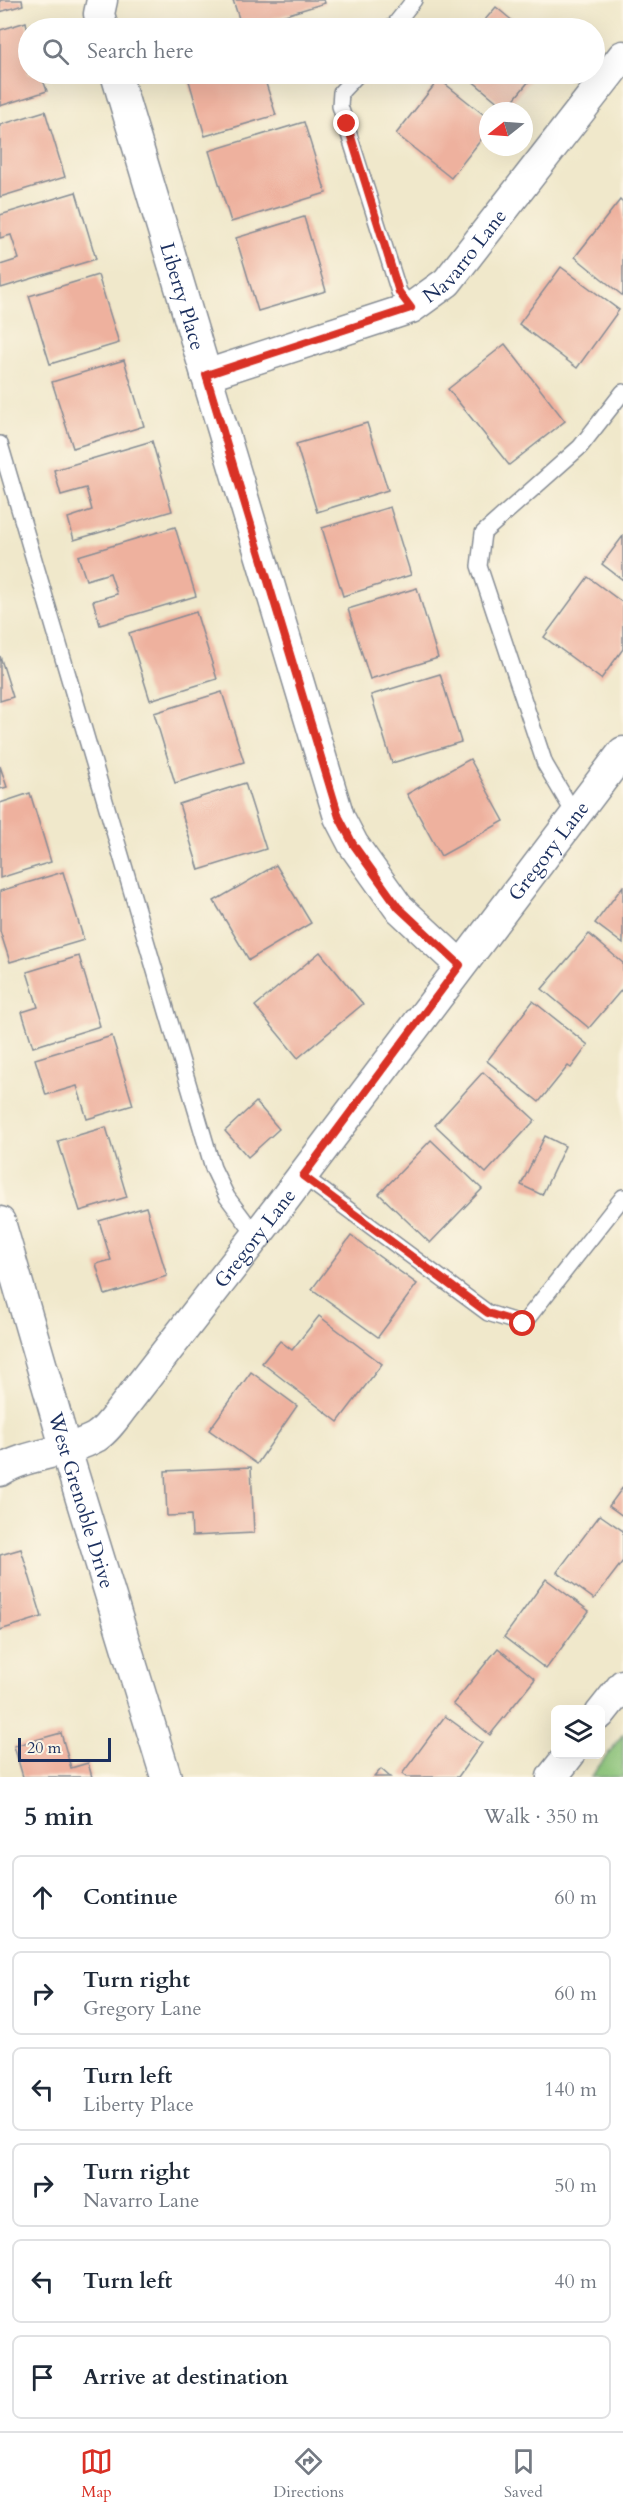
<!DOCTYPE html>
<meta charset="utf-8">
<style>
body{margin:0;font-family:Cardo,serif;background:#f6f6f7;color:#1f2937}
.controls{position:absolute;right:18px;bottom:18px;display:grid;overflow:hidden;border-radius:9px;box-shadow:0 6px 24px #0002}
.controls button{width:54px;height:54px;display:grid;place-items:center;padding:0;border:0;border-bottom:2px solid #e0e1e3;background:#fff;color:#1f2937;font:30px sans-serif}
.compass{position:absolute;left:479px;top:102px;width:54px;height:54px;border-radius:50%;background:#fff;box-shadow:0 6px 24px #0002;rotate:253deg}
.scale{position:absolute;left:18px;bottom:15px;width:93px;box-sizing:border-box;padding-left:6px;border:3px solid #1b2f5e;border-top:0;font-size:16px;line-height:21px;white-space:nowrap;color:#1b2f5e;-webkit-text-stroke:4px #fcf5e5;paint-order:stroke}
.stop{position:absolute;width:18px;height:18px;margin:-14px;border:4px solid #d93025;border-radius:50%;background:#fff}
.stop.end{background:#d93025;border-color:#fff;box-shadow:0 2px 6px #0008}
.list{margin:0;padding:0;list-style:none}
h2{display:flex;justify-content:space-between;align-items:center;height:78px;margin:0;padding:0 24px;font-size:26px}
h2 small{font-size:20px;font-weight:400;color:#747a83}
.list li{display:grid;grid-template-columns:39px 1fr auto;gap:18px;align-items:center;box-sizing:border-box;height:84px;margin:0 12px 12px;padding:0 12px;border:2px solid #e0e1e3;border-radius:9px}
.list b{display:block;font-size:22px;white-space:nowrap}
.list p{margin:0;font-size:20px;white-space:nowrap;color:#747a83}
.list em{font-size:20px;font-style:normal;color:#747a83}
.icon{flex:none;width:33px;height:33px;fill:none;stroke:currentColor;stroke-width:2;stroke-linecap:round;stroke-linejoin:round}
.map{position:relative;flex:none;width:623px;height:1777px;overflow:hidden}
.search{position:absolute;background:#fff;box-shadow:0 6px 24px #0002;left:18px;right:18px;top:18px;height:66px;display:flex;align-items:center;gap:15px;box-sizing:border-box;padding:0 21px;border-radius:33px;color:#747a83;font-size:22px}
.sheet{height:654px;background:#fff}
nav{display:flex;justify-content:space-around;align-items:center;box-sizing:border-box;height:84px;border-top:2px solid #e0e1e3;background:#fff;font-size:16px;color:#747a83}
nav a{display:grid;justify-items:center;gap:3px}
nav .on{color:#d93025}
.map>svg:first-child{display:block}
.green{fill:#8bc579;stroke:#537a6c;stroke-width:1.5}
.building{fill:#eeb19e}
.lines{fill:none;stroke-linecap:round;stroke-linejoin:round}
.lane-casing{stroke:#868c94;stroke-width:18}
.street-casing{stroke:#868c94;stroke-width:33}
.lane{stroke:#fff;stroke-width:15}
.street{stroke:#fff;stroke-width:30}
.route{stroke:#d93025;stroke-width:8}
.labels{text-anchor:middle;stroke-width:4.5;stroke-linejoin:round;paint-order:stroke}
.street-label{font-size:20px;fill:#1b2f5e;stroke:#fcf5e5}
</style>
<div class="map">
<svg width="623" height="1777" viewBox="0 0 623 1777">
<rect width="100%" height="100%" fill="#fcf5e5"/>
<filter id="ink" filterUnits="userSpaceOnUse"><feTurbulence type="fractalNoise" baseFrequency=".0167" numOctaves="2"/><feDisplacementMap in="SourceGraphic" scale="12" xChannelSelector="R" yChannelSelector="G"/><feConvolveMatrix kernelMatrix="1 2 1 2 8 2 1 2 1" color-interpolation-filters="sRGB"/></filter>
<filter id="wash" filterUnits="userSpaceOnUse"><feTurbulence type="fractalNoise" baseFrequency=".008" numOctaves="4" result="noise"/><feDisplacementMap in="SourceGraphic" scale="24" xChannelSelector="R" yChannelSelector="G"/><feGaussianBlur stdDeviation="1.35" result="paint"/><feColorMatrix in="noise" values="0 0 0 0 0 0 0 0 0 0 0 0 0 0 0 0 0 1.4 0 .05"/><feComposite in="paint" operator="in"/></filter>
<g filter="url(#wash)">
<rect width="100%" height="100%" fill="#f0e8cb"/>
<path class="green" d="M623,1734v43h-32z"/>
<g id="blocks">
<g class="building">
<path d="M0,0h22l1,5 -23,7z"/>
<path d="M233,0h91l1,3 -83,25z"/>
<path d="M496,7l25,21h-43z"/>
<path d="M26,22l2,10v42h13l6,17 -47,15v-76z"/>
<path d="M187,74h76l13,41 -71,21z"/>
<path d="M464,74h71l-29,35z"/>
<path d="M439,79l49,39v13l-37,47 -55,-44z"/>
<path d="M45,111l20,66 -65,20v-72z"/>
<path d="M304,122l22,71 -95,29 -22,-71z"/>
<path d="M76,192l20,67 -95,29 -1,-23 19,-6 -8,-24 -11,3v-23z"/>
<path d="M620,200l3,3v93l-48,-39z"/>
<path d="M304,217l22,74 -68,20 -22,-73z"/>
<path d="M561,267l58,43 -42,58 -58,-44z"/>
<path d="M98,275l21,68 -69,21 -21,-68z"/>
<path d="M505,344l60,77 -56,44 -61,-76z"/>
<path d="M124,360l20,66 -71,22 -21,-66z"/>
<path d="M367,423l21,67 -71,22 -21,-68z"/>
<path d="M152,441l20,70 -98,29 -6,-22 24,-8 -6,-22 -25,7 -7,-25z"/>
<path d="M390,507l21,68 -68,21 -21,-68z"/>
<path d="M175,527l21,69 -96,29 -7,-24 24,-7 -7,-21 -24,7 -8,-24z"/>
<path d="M623,536v44l-21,-16z"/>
<path d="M588,577l35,26v46l-22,30 -57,-42z"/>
<path d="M417,588l21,70 -68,21 -22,-70z"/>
<path d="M196,612l21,67 -67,21 -21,-67z"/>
<path d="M0,656l13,41 -13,4z"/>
<path d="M440,674l21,68 -69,21 -21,-68z"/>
<path d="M222,692l22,70 -69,21 -21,-70z"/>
<path d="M470,759l34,62 -63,35 -34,-62z"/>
<path d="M0,766l7,21 -7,2z"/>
<path d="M245,783l21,66 -67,21 -20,-66z"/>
<path d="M30,793l21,69 -51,16v-75z"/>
<path d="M276,865l35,58 -62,37 -35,-59z"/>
<path d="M63,872l21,68 -74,22 -10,-31v-40z"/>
<path d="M623,886v58l-28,-21z"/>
<path d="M589,934l34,29v25l-34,40 -47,-39z"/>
<path d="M320,952l43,52 -65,54 -43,-52z"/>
<path d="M79,956l21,70 -67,21 -11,-35 16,-5 -11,-35z"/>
<path d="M533,1001l55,44 -17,23 -3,-2 -29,36 -52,-41z"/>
<path d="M112,1036l21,69 -46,14 -10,-33 -31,9 -11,-36z"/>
<path d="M483,1072l52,48 -49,53 -51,-48z"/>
<path d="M256,1102l23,27 -31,28 -23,-26z"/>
<path d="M106,1127l21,70 -47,14 -22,-70z"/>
<path d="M545,1136l20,10 -23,49 -21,-10z"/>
<path d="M431,1140l51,49 -52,54 -51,-49z"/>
<path d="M146,1207l21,69 -62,19 -9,-31 15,-4 -12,-39z"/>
<path d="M351,1236l66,48 -39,53 -66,-48z"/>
<path d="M319,1316l63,48 -44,58 -76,-59 18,-22 12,9z"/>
<path d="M251,1372l46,34 -40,58 -48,-34z"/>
<path d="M251,1467l3,66 -62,3 -1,-21 -24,1 -2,-45z"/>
<path d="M623,1487v29l-14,-10z"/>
<path d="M600,1515l23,16v30l-29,38 -37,-27z"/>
<path d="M21,1549l21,68 -42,13v-75z"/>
<path d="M546,1579l43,32 -43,58 -42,-32z"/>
<path d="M498,1648l37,31 -45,56 -37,-31z"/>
<path d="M445,1716l37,27 -24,34h-52l-4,-3z"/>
<path d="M61,1733l10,35 17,-5 4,14h-69l-9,-31z"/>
<path d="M381,1769l9,8h-16z"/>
</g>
</g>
</g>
<g filter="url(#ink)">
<use href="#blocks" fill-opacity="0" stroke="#868c94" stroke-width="1.5"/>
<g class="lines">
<g class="lane-casing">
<g id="lane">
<path d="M392,28l22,-28"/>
<path d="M358,74l-17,18 -1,14 59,186 12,16"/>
<path d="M0,444l213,724 14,29 29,39"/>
<path d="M575,815l-30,-51 -66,-198 4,-33 97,-86 43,-55"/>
<path d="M303,1176l185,137 35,11 100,-127"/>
</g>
</g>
<g class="street-casing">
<g id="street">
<path d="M102,0l-3,14 4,14"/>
<path id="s1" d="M116,74l223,743 14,27 45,63 62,58"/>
<path id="s2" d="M206,375l205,-67 36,-26 176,-226"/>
<path id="s3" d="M0,1222l66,228 100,327"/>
<path id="s4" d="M0,1471c28,-18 66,-17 96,-34 11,-7 20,-21 28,-31l157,-202 342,-452"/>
<path d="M600,1714l23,-29"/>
<path d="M552,1777l18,-23"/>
</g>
</g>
<use href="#lane" class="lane"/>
<use href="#street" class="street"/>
</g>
</g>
<g class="lines" filter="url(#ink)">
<path class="route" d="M347,124l52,168 12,16 -205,67 133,442 14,27 45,63 62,58 -157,211 185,137 35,11"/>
</g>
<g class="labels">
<g class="street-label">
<text dy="7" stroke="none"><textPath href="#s2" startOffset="291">Navarro Lane</textPath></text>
<text dy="7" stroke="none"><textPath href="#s1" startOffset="232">Liberty Place</textPath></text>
<text dy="7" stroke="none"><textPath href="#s4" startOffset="843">Gregory Lane</textPath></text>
<text dy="7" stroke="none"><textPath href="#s4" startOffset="357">Gregory Lane</textPath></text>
<text dy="7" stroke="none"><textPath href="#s3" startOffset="290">West Grenoble Drive</textPath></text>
</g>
</g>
</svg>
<div class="controls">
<button><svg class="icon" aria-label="layers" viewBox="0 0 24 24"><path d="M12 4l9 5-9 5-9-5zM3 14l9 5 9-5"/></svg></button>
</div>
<svg class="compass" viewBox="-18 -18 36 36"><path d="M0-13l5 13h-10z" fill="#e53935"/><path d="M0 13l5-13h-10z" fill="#747a83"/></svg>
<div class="scale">20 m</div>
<div class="stop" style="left:523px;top:1324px"></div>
<div class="stop end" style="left:347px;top:124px"></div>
<div class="search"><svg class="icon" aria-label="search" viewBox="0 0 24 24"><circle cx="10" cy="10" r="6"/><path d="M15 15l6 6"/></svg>Search here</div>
</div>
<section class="sheet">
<h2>5 min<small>Walk · 350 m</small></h2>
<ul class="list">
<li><svg class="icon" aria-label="ahead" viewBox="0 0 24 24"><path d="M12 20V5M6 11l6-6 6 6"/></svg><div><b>Continue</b></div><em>60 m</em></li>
<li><svg class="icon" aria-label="right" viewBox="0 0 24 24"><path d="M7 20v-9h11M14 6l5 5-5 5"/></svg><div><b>Turn right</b><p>Gregory Lane</p></div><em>60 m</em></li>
<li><svg class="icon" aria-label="left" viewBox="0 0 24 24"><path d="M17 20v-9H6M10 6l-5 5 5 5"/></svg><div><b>Turn left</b><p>Liberty Place</p></div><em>140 m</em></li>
<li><svg class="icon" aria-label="right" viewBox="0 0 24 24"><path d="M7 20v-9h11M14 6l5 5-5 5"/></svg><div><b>Turn right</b><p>Navarro Lane</p></div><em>50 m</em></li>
<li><svg class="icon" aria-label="left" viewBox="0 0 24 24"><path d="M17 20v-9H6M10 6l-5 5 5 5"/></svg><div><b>Turn left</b></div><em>40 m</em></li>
<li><svg class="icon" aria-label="arrive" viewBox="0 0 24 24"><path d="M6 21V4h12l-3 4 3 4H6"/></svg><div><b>Arrive at destination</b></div></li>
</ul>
</section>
<nav>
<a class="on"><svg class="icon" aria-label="map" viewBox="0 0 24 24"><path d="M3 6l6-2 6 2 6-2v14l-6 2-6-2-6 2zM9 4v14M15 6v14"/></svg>Map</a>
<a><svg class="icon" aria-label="directions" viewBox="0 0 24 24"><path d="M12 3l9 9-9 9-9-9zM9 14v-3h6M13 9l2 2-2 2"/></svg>Directions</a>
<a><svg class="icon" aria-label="saved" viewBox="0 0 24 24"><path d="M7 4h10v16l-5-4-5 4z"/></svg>Saved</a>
</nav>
